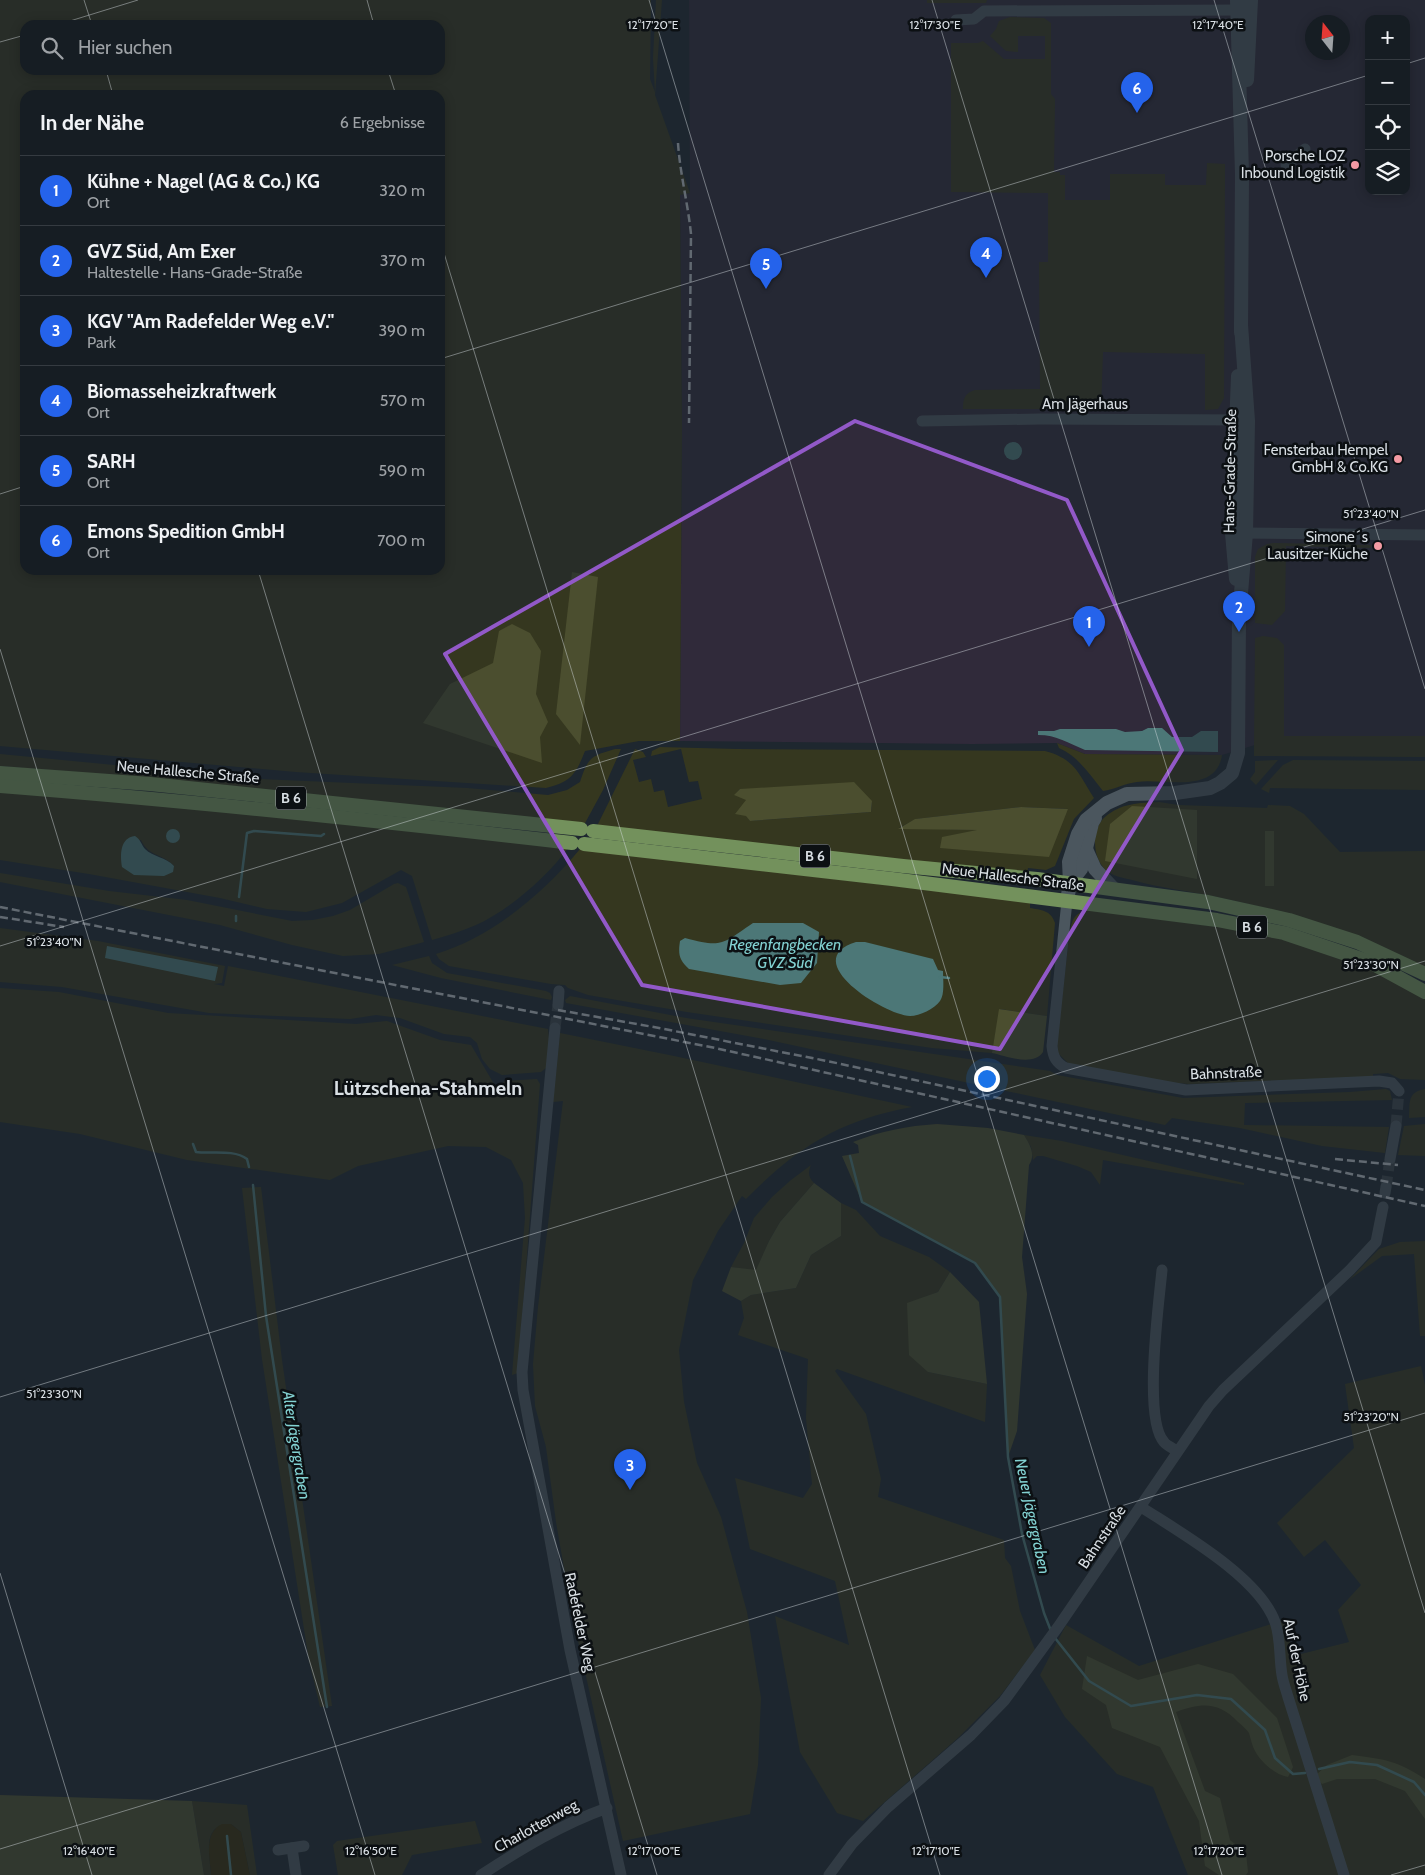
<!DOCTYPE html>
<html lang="de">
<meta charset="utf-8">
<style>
body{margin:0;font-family:Cabin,sans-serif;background:#1f262b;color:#f1f3f6}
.controls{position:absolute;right:15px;top:15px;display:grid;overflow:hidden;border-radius:10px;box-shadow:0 2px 12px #0003}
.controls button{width:45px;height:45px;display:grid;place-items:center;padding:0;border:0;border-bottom:1px solid #353b41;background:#161d23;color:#f1f3f6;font:25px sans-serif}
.compass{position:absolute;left:1305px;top:15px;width:45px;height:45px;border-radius:50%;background:#161d23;box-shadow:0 2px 12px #0003;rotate:343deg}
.you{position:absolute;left:986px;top:1078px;width:18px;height:18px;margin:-12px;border:4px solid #fff;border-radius:50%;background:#1a73e8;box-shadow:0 0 0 8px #1a73e833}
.badge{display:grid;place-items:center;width:32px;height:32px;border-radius:50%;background:#2563eb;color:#fff;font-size:16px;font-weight:700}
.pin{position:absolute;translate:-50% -41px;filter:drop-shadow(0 1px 2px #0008)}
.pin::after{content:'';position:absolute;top:26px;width:18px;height:15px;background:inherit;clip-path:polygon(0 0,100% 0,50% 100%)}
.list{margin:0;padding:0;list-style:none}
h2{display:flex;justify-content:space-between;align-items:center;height:65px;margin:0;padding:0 20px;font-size:21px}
h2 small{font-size:16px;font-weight:400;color:#9ea2a6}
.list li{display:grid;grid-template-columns:32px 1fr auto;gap:15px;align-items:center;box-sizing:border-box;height:70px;padding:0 20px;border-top:1px solid #353b41}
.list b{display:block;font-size:19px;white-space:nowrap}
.list p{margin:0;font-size:16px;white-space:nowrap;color:#9ea2a6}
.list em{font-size:16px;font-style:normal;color:#9ea2a6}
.icon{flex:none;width:28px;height:28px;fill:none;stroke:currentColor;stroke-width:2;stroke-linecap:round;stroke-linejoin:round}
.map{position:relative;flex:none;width:1425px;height:1875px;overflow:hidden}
.search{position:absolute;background:#161d23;box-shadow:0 2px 12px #0003;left:20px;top:20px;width:425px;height:55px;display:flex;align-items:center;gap:12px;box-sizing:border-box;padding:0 18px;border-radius:15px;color:#9ea2a6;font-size:19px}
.panel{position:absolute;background:#161d23;box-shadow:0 2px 12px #0003;left:20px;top:90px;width:425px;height:485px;border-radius:15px}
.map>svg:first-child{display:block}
.commercial{fill:#302a3a;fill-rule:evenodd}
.green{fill:#35371f;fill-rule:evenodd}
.forest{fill:#4b4e2f}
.sand{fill:#352d0c}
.water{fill:#4c7777}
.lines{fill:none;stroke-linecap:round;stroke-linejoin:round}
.stream{stroke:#4c7777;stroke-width:2.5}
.minor-tunnel{stroke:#3a434a;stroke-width:11;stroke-dasharray:11 5.5;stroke-linecap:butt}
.minor{stroke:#4b565e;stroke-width:11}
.tertiary{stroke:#4b565e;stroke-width:14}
.primary{stroke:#73915c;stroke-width:14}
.rail{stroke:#b4bac0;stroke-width:2.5;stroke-dasharray:8 4;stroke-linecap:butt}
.marked{fill:none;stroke:#9259c8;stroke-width:4;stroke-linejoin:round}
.ticks{fill:none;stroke:#d9dfe4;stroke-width:1;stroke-opacity:0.45}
.poi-dot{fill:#f49aa3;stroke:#0c1013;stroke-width:2}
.labels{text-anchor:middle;stroke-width:5;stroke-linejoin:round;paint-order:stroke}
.shield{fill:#0c1013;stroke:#9ca1a5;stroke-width:1}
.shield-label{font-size:14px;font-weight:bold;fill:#d9dfe4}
.poi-label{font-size:15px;fill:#d9dfe4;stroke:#0c1013;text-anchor:end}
.street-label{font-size:15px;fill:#d9dfe4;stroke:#0c1013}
.water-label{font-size:16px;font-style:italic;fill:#82d1d1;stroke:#0c1013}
.district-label{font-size:20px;font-weight:bold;fill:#d9dfe4;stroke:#0c1013}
.ticks-label{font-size:12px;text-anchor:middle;fill:#d9dfe4;stroke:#0c1013;stroke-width:5;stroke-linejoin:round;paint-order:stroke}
</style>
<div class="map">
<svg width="1425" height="1875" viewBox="0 0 1425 1875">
<rect width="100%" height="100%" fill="#1e272f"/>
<path class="commercial" d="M689,0h736v736h-141l-62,19 -137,-1 -28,-11 -85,1 -292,-3 2,-312 -2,-234 10,-2zM1369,19h37v172h-37zM1312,22h30v30h-30z"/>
<g class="green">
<path d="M0,0h651l-1,79 5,13 -2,-34 3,-58h6l-7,95 35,98 -10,2 2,234 -2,312h-41l-54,10c-9,23 -14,31 -39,37l-250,-16 -296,-26zM25,25h415v45h-415zM25,95h415v475h-415z"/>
<path d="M927,0h60l-1,3h-59z"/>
<path d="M1010,17l34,1 7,5v71l4,5 -1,73h6v3h5v25h45v-26h55v11h41l1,-22 18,1 -1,234 -6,11 -13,1v-56l-102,-2 -2,57h-138c0,-11 2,-16 12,-19l65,-1 -1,-127h9v-69l-97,-1v-149h27l5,-2 21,18h41v-23h-27v16l-12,-1 -16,-15 6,-7 3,-8z"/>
<path d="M1274,543l97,2v3l-85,-2 -1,65 -13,14 -17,-2v-66l3,-8 9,-5z"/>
<path d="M1263,636l14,2 7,7v91h141v21l-171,-1 1,-118z"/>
<path d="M1057,743l28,11 137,1c-6,40 -59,23 -85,27 -12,1 -23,8 -34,9 -14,-17 -24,-34 -44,-43z"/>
<path d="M660,747l77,2 308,2c30,8 33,22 49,47l-20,21 -19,47 -9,4 -18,-2 -1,5 -430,-47 38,-77 8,3 3,5 -13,3 6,22 12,-3 3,13 10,-2 4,17 34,-8 -4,-18 -9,1 -8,-33 -30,7 1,-5zM740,789l132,13 -1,10 -121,9 -4,-6 1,-16 -12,-4zM1021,807l47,2 -128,39 41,-18 -82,-2 17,-9z"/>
<path d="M615,749h6l-18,41 -19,35 -372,-41 -212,-18v-12l259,25 208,9 81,7 19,-5 13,-8c8,-25 11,-26 35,-33z"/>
<path d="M1278,760l-22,25 -6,-6 5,-7v-11z"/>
<path d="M1293,760l132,1v29l-155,-2 -1,5 -8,-4 22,-24z"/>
<path d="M0,792l198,16 370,40c-21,29 -59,62 -92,77 -14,6 -29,11 -44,15l-20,-64 -11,-6 -59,33 -36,9 -39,-3 -47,-11 -131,-24 -89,-14zM141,840c8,17 21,13 33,26l-50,-24z"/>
<path d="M1159,802l19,3 89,3 1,-3 22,1 14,8 36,38 85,-1v117c-68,-37 -133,-55 -208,-71 -28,-6 -57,-9 -85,-17 -7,-2 -16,-3 -22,-7 -18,-10 -20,-43 -5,-56 16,-14 34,-14 54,-15zM1265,831h9v55h-9z"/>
<path d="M580,849l450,53v6c11,2 21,2 25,15l-8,93 -47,-7 -8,44 -60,-5 -245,-36 -99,-17 -20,-7 -3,-3 -14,-1 -102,-18 -10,-7 -3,-5c56,-17 108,-61 144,-105z"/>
<path d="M0,873l109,18 78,9 105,21 21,-1 20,-4 17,-6 44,-26 4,-1 8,4 18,55 -45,12 -36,2 -51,-11 -72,-20 -220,-43z"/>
<path d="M1087,910l178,23 86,27 74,36v84l-25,-1 -12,-6 -15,1v3l-184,7 -22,-2 -98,-18 -11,-11 -1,-9 12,-107c3,-15 2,-22 18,-27z"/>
<path d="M0,928l98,13 127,25 -3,17 -8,1 10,2 4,-20 320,63 2,18 -4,21 -5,4 -39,3 -12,-6 -8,-10 -5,-16 -7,-6 -26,-3 -44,-16 -24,-3 -26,4 -141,-6 -147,-26 -62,-5z"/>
<path d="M429,956l3,7 15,10 99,18 4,2 2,4 -1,3 -110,-22 -49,-13z"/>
<path d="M0,988l59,4 109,21 188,11 31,-3 53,19 31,5 23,39 1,6 10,-9 32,-2 3,5 -22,289 -6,2 13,-157 -2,-35 -12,-23 -25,-13 -38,-1 -90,20 -28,14 -143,-20 -107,-26 -80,-12z"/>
<path d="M570,996l116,22 364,53 7,4 126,23 167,-6 36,-3 4,2 2,9 -147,3 -1,22 145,2 -4,26 -63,-7 -82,-18 -68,-10 -7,7 -401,-86 -198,-36 -1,-3z"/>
<path d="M560,1033l114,23 238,51c-72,13 -115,40 -166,92l-4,-3 -24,35 -25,49 -14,70 5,52 13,61 24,54 26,95 14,86 -3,67 -8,49 -127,27 -51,-227 -16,-92 -10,-75 -11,-41 -2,-42 5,-57 25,-206 -10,1z"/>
<path d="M1425,1089v28l-16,1c1,-15 -2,-26 16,-29z"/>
<path d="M1425,1124v32l-27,-1 6,-29z"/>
<path d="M1024,1135l38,6 182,42v2l-141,-25 -3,25 -9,-13 -14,-6 -34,-10h-6l-4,4 -2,-13z"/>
<path d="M811,1165c-3,7 -3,12 3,18l-34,39 -11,19 -13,30 -25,-4 13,-24 10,-25 18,-21 19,-17z"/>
<path d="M261,1187l21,173 50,346 -12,1 -11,-46 -47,-302 -20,-171z"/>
<path d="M841,1203l15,7 24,26 49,21 21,15 -12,20 -31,12 21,68 59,12 -2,38 -148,-53 -2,2 31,43 15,65 -3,18 126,43 1,18 6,8 9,45 15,39 -35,46 -41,41 -96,84 -26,-8 -37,-61 -25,-136 74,29 -14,-64 -85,-32 -15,-71 68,20 9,-14 -6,-66 2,-59 -70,-24 6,-17 -3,-17 10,-6 45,-7 15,-33 30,-19z"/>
<path d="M1425,1241v95h-5l-6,-82 -32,2 -33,24 30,-31 21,-7z"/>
<path d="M1421,1366l4,19v490h-237l-35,-88 -36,-13 -52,-57 -25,-42 26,-50 73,41 145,-46 4,9 5,27 56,-14 -11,-32 23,-25 -36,-45 -21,17 -27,-34 77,-75 -9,-64z"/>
<path d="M192,1801l55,4 10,70h-7l-9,-43 -10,-8c-30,0 -21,30 -20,51h-7z"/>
<path d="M475,1821l7,22 -70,12 -10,20h-64l-5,-30 4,-4z"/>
</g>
<g class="forest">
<path d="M572,572l26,5 -18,168 -24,-31z"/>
<path d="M512,624l18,9 11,18 -5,43 12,28 -8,15 2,26 -119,-40 27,-39 43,-21 6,-32z"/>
<path d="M854,782l18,19 -1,11 -121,9 -4,-5 -11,-2 11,-14 -12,-5 6,-6z"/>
<path d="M1132,806l65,4v69l-92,-18 5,-37z"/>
<path d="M1021,807l47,2 -19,48 -109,-9 2,-11 35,-7 -79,-1 17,-10z"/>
<rect x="1265" y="831" width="9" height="55"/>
<path d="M999,1009l48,7 -4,36c-10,15 -37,4 -51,1z"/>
<path d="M937,1124l51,4 36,7c6,10 12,19 5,30l-7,92 5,37 -10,137 -9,26 -8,-160 -25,-34 -113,-61 -20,-46 17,-3 -1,-8 -5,-3c28,-11 54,-16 84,-18z"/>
<path d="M814,1183l27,20v33l-30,19 -15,33 -45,7 -10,6 -19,-10 9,-24 25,3 13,-29 11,-19z"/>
<path d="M950,1272l29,30 8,82 -59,-12 -19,-17 -2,-52 31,-11z"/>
<path d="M1087,1656l51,24 60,-16 35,10 44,44 16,49 -5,10c-13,-2 -27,-15 -33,-26 -3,-5 -4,-12 -6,-18 -3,-4 -7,-8 -11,-11 -20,-21 -37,-19 -62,-10l29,79 15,7 10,42 16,13 2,19 -2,3h-27l-14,-9 -6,-45 -39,-74 -48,-19 -6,-23 -24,-16z"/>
<path d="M1352,1755c32,4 46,6 73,24v40l-20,-28 -30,-12h-38l-15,5 -7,-8 12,-11z"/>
<path d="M0,1795l192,6 12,74h-204z"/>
</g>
<path class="sand" d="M222,1824h9l10,8 9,43h-39c-1,-18 -8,-42 11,-51z"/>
<g class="water">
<circle cx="1013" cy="451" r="9"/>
<path d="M1148,728h14l10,9h20l9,-6h17v21l-133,-2c-17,-7 -28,-15 -47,-15v-4h16l6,-2h56l9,3 17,-1z"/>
<circle cx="173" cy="836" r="7"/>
<path d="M135,836c6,4 6,8 10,13 8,8 21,8 29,17l-1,6 -9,4 -30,-1 -12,-8c-2,-13 -2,-29 13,-31z"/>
<path d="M753,923h50l16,9 -2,31 -16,20 -21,2 -91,-16c-10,-9 -11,-15 -9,-28l5,-3c38,10 37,6 68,-15z"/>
<path d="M856,942h9l68,17 5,11 5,1c0,9 2,23 -3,30 -6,8 -20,15 -30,15 -26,-1 -113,-56 -54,-74z"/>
<path d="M107,946l111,21 -3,14 -110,-23z"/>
</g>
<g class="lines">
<g class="stream">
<path d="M239,897l8,-64 7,-2 67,5 3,-2"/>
<path d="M236,921v-5"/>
<path d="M940,977l9,1"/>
<path d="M193,1144l3,8c15,2 38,-3 51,7l2,8"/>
<path d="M850,1156l12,46 113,61 25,34 8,160 14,77 22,79 7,18"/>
<path d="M253,1185l13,131 61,391"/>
<path d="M1055,1638l34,43 42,25 66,-11 34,4 34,31 10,28 18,16 12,-1"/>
<path d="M1319,1769l31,-7 27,3 37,17 11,13"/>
<path d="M227,1836l4,39"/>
</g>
<g class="minor-tunnel">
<path d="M555,1028l3,-23"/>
<path d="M1396,1126l3,-35"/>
<path d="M1386,1187l4,-28"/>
</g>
<g class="minor">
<path d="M956,20l18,-1 10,-8 260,-1"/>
<path d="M1286,165l19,-16"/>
<path d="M922,421l118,-2 203,1"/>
<path d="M1239,533l186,2"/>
<path d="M1067,901l-15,145c1,11 4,17 14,22l120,22 193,-9 13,2 7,8"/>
<path d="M558,1005l1,-14"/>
<path d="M555,1028l-33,344 1,18 47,260 51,225"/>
<path d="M1390,1159l6,-33"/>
<path d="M1385,1193l1,-6"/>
<path d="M1162,1270c-3,32 -19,149 2,172 3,4 9,6 13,9"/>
<path d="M1141,1507c40,26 118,70 134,115 6,16 4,36 7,53 1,7 4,15 6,22l56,178"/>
<path d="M292,1848l4,27"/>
<path d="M278,1850l26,-4"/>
<path d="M481,1875c40,-26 81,-51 126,-67"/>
<path d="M829,1875l23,-31 36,-37 83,-72 33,-34 54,-74 151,-221 14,-16 127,-120 26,-28 7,-35"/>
</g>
<g class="tertiary">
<path d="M1237,0l5,174 -1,158"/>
<path d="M1247,80l4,-80"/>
<path d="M1236,579l-4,-46 6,-157"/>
<path d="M1086,849l9,20 18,19"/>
<path d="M1070,883l11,-14 11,-46 3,-5"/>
<path d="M1067,901l3,-18 -1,-21 9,-28 8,-14 21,-17 20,-9 48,-1 35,-5 10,-5 12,-10 6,-20 1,-136 7,-84 2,-112 -7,-96"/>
</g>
<g class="primary">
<path d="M0,773l150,11 431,45"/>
<path d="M0,786c191,15 381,35 572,57"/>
<path d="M593,831l310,35 134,13 171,23 81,18 68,22 68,32"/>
<path d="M584,844l308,35 325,41 67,13 86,29 55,30"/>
</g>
<g class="rail">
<path d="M678,143c2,31 10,61 13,91l-2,189"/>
<path d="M0,907l715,141 710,158"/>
<path d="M0,917l64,10"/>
<path d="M558,1010l101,18 168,33 598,129"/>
<path d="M1335,1159l63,6"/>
</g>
</g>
<path d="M0 0H1425V1875H0ZM855,421l212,79 115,250 -182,299 -358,-64 -197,-331z" fill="#1e272f" fill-opacity=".55" fill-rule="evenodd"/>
<path class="marked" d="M855,421l212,79 115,250 -182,299 -358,-64 -197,-331z"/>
<path class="ticks" d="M84,0l8,25M367,0l7,25M649,0l573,1875M932,0l493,1613M1214,0l211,689M57,25l81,-25M0,42l25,-7M1406,64l19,-6M106,70l7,25M388,70l8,25M440,240l500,1635M440,359l929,-284M0,494l25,-8M258,570l399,1305M0,649l375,1226M0,946l1425,-436M0,1397l1425,-436M0,1573l92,302M0,1849l1425,-436M1391,1875l34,-10"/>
<g class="poi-dot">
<circle cx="1355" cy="165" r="5"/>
<circle cx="1398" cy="459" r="5"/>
<circle cx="1378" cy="546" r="5"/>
</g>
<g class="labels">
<g class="shield">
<rect x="276" y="786.5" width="30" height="23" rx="4"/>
<rect x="800" y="844.5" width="30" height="23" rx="4"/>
<rect x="1237" y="915.5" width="30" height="23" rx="4"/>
</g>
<g class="shield-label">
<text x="291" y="803">B 6</text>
<text x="815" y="861">B 6</text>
<text x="1252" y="932">B 6</text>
</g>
<g class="poi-label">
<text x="1345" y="161">Porsche LOZ<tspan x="1345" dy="17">Inbound Logistik</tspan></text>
<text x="1388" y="455">Fensterbau Hempel<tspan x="1388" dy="17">GmbH &amp; Co.KG</tspan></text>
<text x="1368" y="542">Simone´s<tspan x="1368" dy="17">Lausitzer-Küche</tspan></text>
</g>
<g class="street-label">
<text x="1085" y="409">Am Jägerhaus</text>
<text transform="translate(1230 471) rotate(-89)" y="5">Hans-Grade-Straße</text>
<text transform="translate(188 772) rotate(5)" y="5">Neue Hallesche Straße</text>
<text transform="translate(1013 877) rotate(7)" y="5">Neue Hallesche Straße</text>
<text transform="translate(1226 1073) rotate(-2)" y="5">Bahnstraße</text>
<text transform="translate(1102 1537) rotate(-56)" y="5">Bahnstraße</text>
<text transform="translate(580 1622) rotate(78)" y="5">Radefelder Weg</text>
<text transform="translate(1297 1660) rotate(78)" y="5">Auf der Höhe</text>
<text transform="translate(536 1826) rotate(-29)" y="5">Charlottenweg</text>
</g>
<g class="water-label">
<text x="785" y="950">Regenfangbecken<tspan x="785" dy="18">GVZ Süd</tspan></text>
<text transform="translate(297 1445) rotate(81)" y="6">Alter Jägergraben</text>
<text transform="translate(1033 1516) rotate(78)" y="6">Neuer Jägergraben</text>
</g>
<g class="district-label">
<text x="428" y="1095">Lützschena-Stahmeln</text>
</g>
</g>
<g class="ticks-label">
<text x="653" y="29">12°17'20"E</text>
<text x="935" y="29">12°17'30"E</text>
<text x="1218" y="29">12°17'40"E</text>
<text x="1371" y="518">51°23'40"N</text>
<text x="54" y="946">51°23'40"N</text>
<text x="1371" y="969">51°23'30"N</text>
<text x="54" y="1398">51°23'30"N</text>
<text x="1371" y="1421">51°23'20"N</text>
<text x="89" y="1855">12°16'40"E</text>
<text x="371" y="1855">12°16'50"E</text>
<text x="654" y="1855">12°17'00"E</text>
<text x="936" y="1855">12°17'10"E</text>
<text x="1219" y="1855">12°17'20"E</text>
</g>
</svg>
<div class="controls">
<button>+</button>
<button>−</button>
<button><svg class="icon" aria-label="locate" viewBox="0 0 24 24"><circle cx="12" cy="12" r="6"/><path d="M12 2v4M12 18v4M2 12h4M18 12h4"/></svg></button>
<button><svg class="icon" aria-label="layers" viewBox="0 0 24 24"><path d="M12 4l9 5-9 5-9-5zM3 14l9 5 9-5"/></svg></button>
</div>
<svg class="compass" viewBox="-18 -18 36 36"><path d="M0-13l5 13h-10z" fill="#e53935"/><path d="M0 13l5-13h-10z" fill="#9ea2a6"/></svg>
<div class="you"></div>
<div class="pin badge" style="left:1089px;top:647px">1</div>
<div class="pin badge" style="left:1239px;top:632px">2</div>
<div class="pin badge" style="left:630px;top:1490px">3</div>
<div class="pin badge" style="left:986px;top:278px">4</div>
<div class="pin badge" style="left:766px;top:289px">5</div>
<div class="pin badge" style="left:1137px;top:113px">6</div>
<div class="search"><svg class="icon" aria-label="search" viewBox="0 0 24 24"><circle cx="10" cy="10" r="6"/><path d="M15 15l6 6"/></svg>Hier suchen</div>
<section class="panel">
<h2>In der Nähe<small>6 Ergebnisse</small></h2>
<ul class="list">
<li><span class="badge">1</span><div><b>Kühne + Nagel (AG &amp; Co.) KG</b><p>Ort</p></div><em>320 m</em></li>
<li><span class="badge">2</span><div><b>GVZ Süd, Am Exer</b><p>Haltestelle · Hans-Grade-Straße</p></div><em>370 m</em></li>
<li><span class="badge">3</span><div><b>KGV &quot;Am Radefelder Weg e.V.&quot;</b><p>Park</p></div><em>390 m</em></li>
<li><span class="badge">4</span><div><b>Biomasseheizkraftwerk</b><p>Ort</p></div><em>570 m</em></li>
<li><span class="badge">5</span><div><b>SARH</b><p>Ort</p></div><em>590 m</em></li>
<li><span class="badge">6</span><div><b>Emons Spedition GmbH</b><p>Ort</p></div><em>700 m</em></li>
</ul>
</section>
</div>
